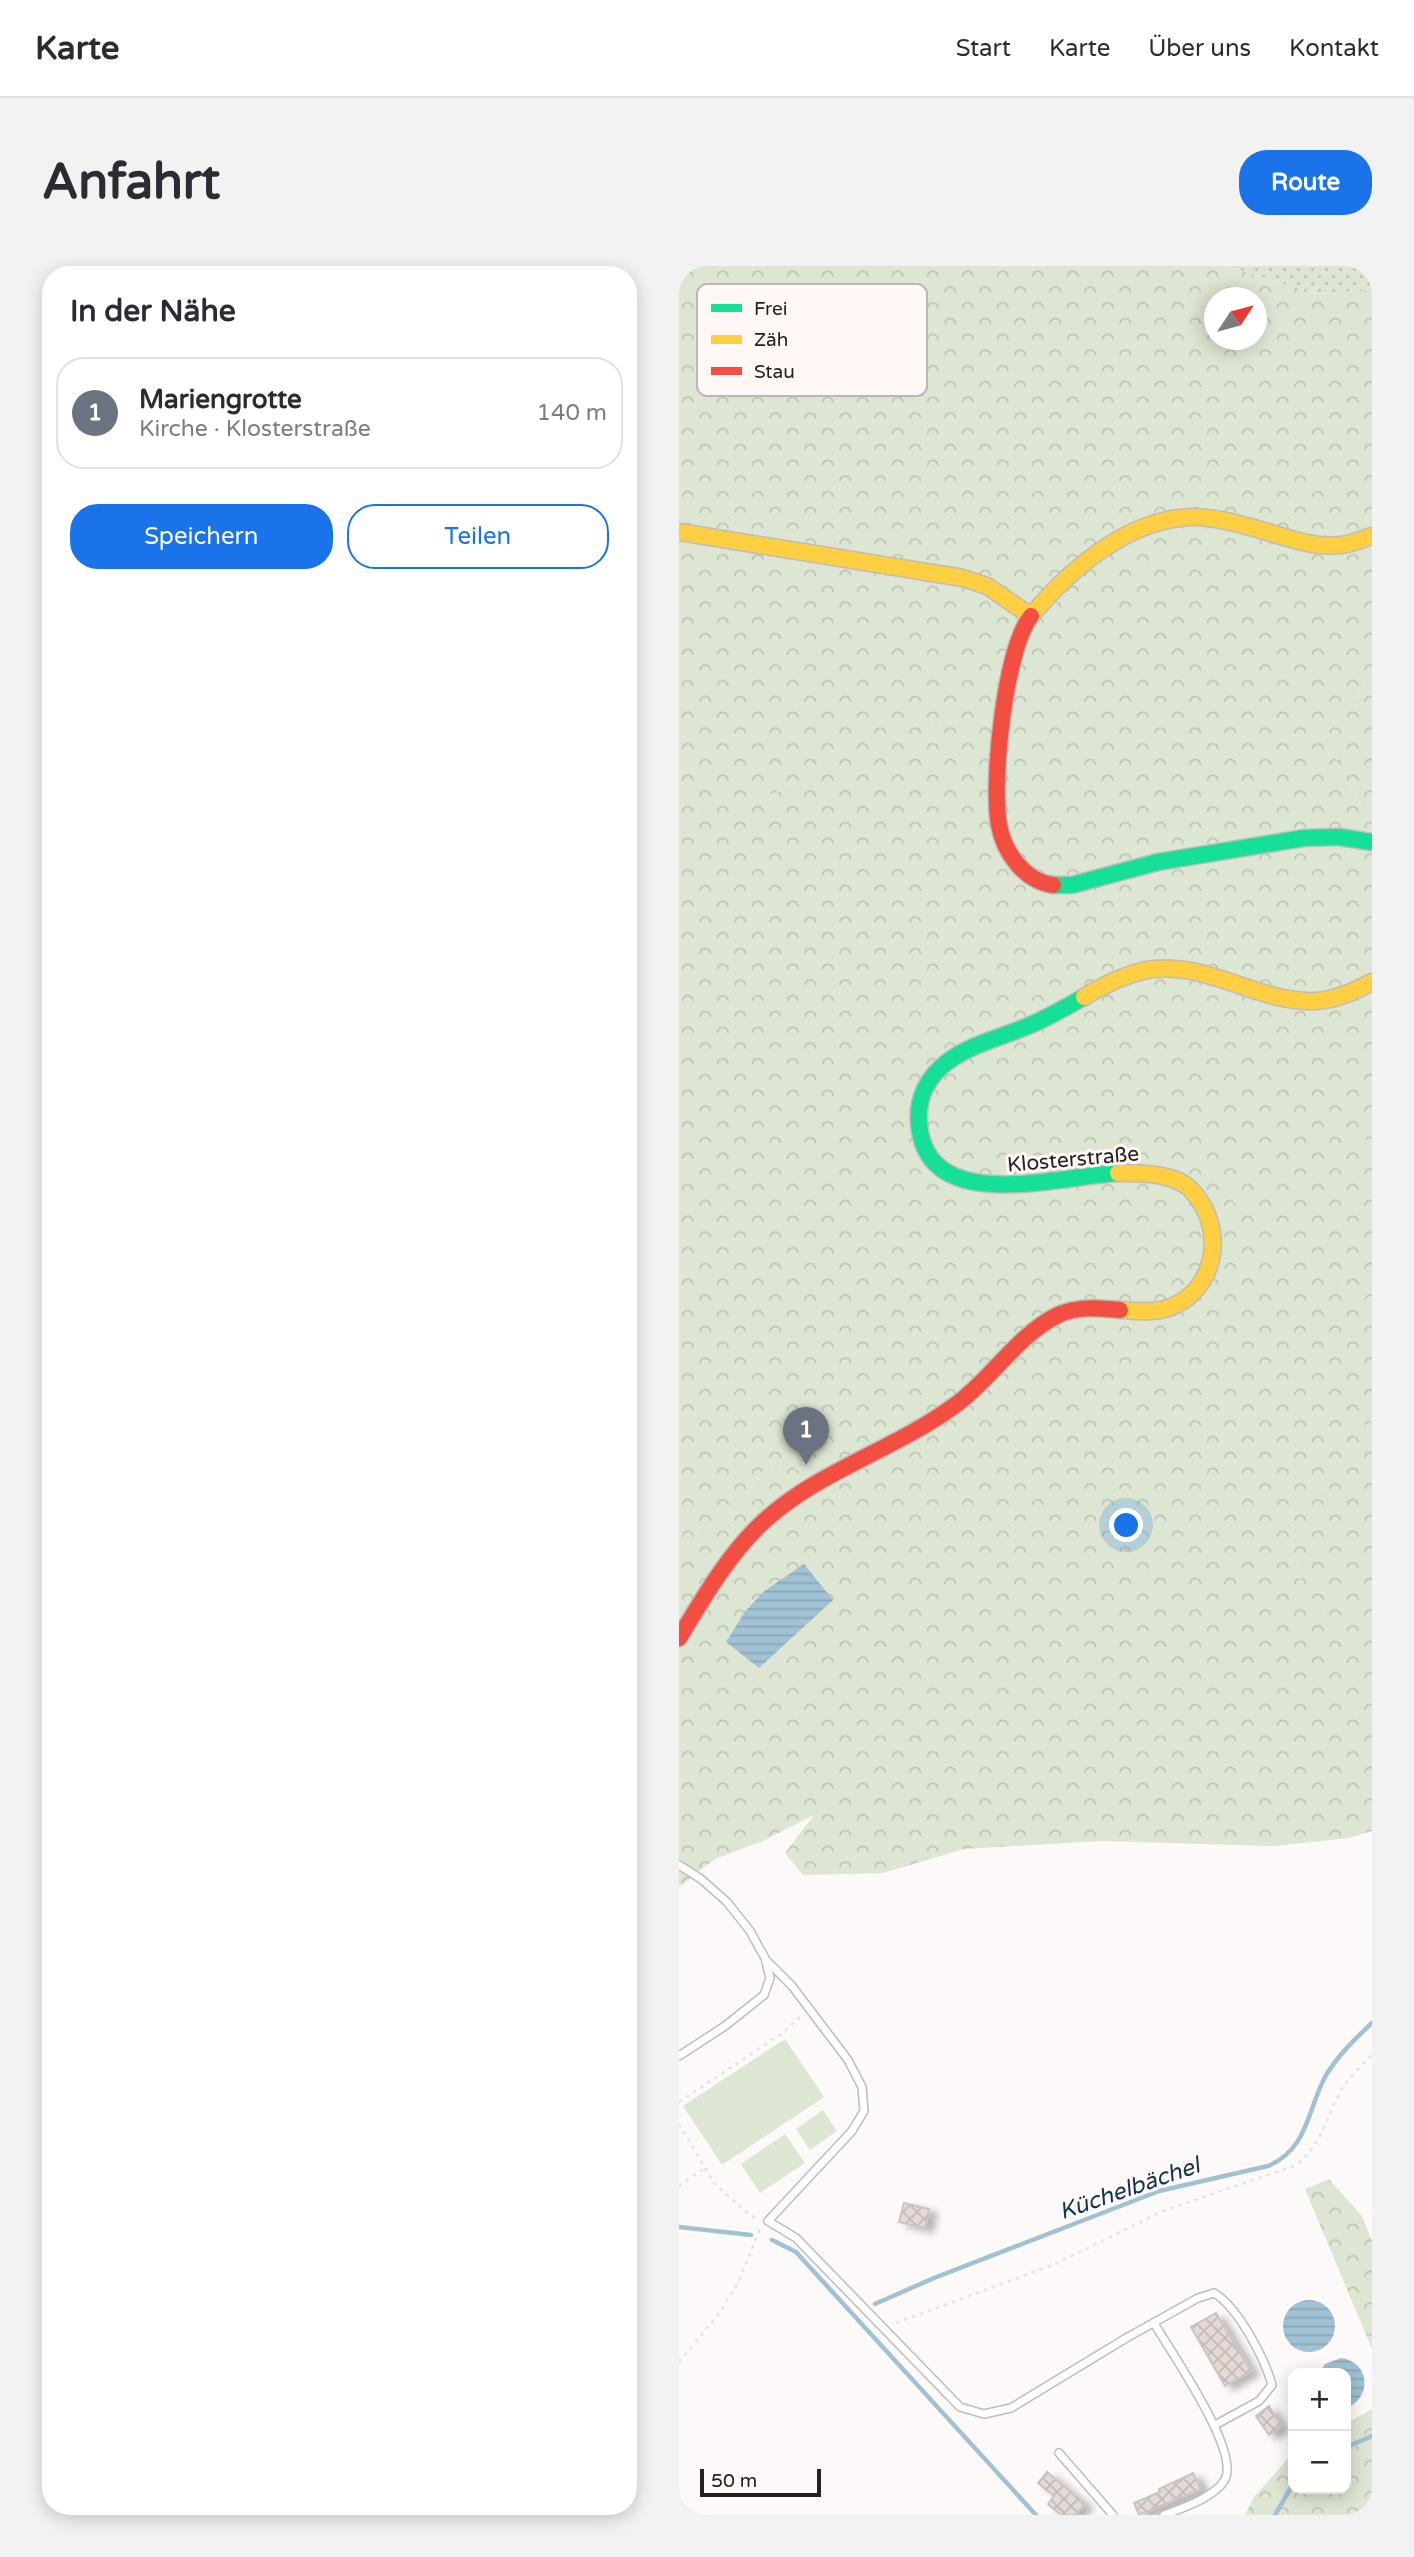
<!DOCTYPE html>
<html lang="de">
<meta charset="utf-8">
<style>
body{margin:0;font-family:"Varela Round",sans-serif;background:#f2f2f3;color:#2b2b33}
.controls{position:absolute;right:21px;bottom:21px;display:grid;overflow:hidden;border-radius:14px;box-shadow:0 4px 18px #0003}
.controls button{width:63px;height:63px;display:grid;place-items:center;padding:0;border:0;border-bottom:2px solid #e1e1e2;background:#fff;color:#2b2b33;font:35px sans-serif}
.compass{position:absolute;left:525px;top:21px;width:63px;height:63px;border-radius:50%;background:#fff;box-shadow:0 4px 18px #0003;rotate:54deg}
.scale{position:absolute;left:21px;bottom:18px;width:121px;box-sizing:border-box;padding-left:7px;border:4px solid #24211f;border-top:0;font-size:19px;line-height:24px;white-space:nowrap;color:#24211f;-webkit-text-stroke:5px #fff8f6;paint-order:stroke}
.you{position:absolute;left:448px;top:1260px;width:24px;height:24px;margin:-18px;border:5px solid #fff;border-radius:50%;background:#1a73e8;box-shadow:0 0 0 10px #1a73e833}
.badge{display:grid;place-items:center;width:46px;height:46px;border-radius:50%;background:#1a73e8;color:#fff;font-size:23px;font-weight:700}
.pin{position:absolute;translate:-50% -58px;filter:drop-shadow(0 2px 4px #0008)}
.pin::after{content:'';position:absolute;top:37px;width:24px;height:21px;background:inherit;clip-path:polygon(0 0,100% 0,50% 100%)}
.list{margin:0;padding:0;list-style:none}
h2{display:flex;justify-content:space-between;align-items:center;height:91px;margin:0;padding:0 28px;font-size:30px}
h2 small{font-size:23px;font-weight:400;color:#7c7c81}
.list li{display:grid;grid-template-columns:46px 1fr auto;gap:21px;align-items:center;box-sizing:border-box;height:112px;margin:0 14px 14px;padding:0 14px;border:2px solid #e1e1e2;border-radius:28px}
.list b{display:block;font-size:26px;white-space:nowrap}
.list p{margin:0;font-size:23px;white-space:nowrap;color:#7c7c81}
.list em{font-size:23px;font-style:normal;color:#7c7c81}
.actions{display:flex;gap:14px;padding:21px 28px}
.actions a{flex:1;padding:16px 0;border:2px solid #1a73e8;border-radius:28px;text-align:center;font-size:24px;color:#1a73e8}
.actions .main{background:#1a73e8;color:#fff}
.map{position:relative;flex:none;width:693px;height:2249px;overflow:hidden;border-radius:28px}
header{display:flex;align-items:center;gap:42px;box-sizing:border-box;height:98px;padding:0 35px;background:#fff;border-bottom:2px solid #e1e1e2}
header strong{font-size:33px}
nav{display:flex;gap:38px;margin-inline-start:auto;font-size:24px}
.intro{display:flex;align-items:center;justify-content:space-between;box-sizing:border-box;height:168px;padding:0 42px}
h1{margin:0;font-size:49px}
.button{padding:18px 32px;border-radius:28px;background:#1a73e8;color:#fff;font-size:24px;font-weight:700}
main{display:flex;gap:42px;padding:0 42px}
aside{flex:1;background:#fff;border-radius:28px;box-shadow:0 4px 18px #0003}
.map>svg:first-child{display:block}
.grass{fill:url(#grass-dots)}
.forest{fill:url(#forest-crowns);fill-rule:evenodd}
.park{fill:#dce6d2}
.water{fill:url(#water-rules)}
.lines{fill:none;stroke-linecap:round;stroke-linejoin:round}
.stream{stroke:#a1c2d4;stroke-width:4.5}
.building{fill:url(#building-cross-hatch);stroke:#c8c4c3;stroke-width:2;filter:url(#shadow)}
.lane-casing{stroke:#c0bcbc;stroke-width:10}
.fast-casing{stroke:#c0bcbc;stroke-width:19}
.slow-casing{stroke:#c0bcbc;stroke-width:19}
.jam-casing{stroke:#c0bcbc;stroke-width:19}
.path{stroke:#e4e4e4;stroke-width:2.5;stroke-dasharray:3.5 5;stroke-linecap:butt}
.lane{stroke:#fffefe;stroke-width:7}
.fast{stroke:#16e098;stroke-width:16}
.slow{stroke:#ffcf43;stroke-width:16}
.jam{stroke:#f24e42;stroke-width:16}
.labels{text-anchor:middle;stroke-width:6;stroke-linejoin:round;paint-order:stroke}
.street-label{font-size:21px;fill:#24211f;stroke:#fff8f6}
.water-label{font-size:23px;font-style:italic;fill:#0d364a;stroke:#fff8f6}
.key{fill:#fff8f6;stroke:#bdb8b6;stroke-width:2}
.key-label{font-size:19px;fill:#24211f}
</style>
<header>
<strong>Karte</strong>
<nav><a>Start</a><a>Karte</a><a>Über uns</a><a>Kontakt</a></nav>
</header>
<div class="intro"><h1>Anfahrt</h1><a class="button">Route</a></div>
<main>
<aside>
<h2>In der Nähe<small></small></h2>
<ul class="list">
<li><span class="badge" style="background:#6b7280">1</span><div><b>Mariengrotte</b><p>Kirche · Klosterstraße</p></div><em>140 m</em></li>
</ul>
<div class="actions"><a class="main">Speichern</a><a>Teilen</a></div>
</aside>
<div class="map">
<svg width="693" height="2249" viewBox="0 0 693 2249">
<defs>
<pattern id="grass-dots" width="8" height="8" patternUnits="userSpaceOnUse" patternTransform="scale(1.75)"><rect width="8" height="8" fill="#dce6d2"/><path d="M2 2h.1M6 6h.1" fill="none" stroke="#bdc5b4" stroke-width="1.8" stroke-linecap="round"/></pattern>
<pattern id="forest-crowns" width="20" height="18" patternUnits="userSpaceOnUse" patternTransform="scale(1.75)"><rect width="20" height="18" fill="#dce6d2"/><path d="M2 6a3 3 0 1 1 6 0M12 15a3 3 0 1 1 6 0" fill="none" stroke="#bdc5b4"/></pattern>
<pattern id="water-rules" width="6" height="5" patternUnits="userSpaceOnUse" patternTransform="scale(1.75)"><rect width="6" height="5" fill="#a1c2d4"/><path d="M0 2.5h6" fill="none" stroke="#8aa6b6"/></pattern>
<pattern id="building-cross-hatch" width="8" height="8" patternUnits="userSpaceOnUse" patternTransform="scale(1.75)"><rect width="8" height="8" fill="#e5d9d5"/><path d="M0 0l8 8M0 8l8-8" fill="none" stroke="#c4bab6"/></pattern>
<filter id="shadow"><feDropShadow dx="8" dy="4.5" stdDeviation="3.5" flood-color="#0004"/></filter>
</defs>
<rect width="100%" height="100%" fill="#fdf9f8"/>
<path class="grass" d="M547,0h146v24l-55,4z"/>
<g class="forest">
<path d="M0,0h547l91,28 55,-4v1541l-23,7 -74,8 -175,-5 -136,8 -81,24 -80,2 -18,-22 29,-38 -49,25 -50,19 -36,28zM536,32h42v42h-42z"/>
<path d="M650,1913l33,37 10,25v108l-67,-160z"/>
<path d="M693,2143v106h-127l9,-18 39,-44v36h53v-65z"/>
</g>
<g class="park">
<path d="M106,1773l39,58 -102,68 -39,-59z"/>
<path d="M144,1844l14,21 -27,19 -14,-21z"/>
<path d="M106,1868l20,29 -45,30 -19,-29z"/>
</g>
<g class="water">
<path d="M125,1298l29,36 -74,68 -33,-26 18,-29 19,-21z"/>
<circle cx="630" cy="2060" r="26"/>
<path d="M662,2092c30,4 31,41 5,50v-35h-27l6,-9z"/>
</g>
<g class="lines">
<g class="stream">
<path d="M0,1961l72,8"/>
<path d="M93,1974l24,12 240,263"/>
<path d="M196,2038l59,-26 225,-87 109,-25c40,-17 39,-55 57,-89 12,-21 30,-38 47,-54"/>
<path d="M667,2181l26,-11"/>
<path d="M596,2249l18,-31"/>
</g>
</g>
<g class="building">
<path d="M225,1937l25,6 -4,19 -26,-6z"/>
<path d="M537,2047l35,58 -26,15 -34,-59z"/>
<path d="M590,2140l12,20 -12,9 -13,-19z"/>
<path d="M368,2206l38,32 -10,11h-14l-13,-11 6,-8 -16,-13z"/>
<path d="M514,2207l8,16 -62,26 -5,-12 26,-11 -1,-3z"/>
</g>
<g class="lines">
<g class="lane-casing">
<g id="lane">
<path d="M0,1599l22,14 26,23 23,29 16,29 26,26 56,74 14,27 2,24 -12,20 -84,90 28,17 164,169 24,7 27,-6 117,-71 70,-39 16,-5c24,14 51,66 58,92l-13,16 -44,24"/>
<path d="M0,1790l46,-30 39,-31 6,-17 -4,-16"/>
<path d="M475,2057c16,28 89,131 70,158 -11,17 -42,27 -60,34"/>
<path d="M380,2187l54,62"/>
</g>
</g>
<g class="fast-casing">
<g id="fast">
<path d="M374,619h19l86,-23 146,-24 35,-1 33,5"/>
<path d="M405,731c-20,11 -39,23 -61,31 -26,11 -54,17 -77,35 -19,15 -29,36 -27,60 7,94 139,53 199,50"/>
</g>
</g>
<g class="slow-casing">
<g id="slow">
<path d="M0,266l284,46 24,8 44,30"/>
<path d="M352,350c39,-47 98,-98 162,-99 18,0 36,4 53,9 30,7 64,23 95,19 10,-1 21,-6 31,-9"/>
<path d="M405,731c22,-13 45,-25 70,-28 56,-6 108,35 162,32 20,-1 39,-10 56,-19"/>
<path d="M439,907c20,0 39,0 58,7 14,5 23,18 29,30 18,37 4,84 -37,98 -15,5 -32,3 -48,2"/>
</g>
</g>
<g class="jam-casing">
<g id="jam">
<path d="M352,350c-26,34 -40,165 -32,209 5,27 25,56 54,60"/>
<path d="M0,1372c24,-39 47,-80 80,-112 55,-54 134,-75 195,-120 37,-26 62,-70 104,-91 19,-9 41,-7 62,-5"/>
</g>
</g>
<g class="path">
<path d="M693,412l-4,1 -27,35 -9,21 8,38 20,30 12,5"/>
<path d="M0,551l46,-8 49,-15 60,-44 27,-10 57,-15 43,-4 23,3"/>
<path d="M551,929l51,-26 34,-8 57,-23"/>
<path d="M543,938l6,-8 77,63 67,43"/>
<path d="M399,1024l13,-7 30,-38 63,-39"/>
<path d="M693,1153c-14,16 -30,32 -41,50 -5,9 -7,21 -11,30 -9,18 -23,40 -23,60 1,44 40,66 75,82"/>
<path d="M0,1269l36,-5 49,-59 14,-4 29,3"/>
<path d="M0,1836l105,-70 18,-17"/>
<path d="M0,1858l35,59 37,33 7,2"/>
<path d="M0,1920l26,-18"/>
<path d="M217,2057l159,-59 108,-53 131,-45c28,-18 33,-53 49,-79 8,-12 20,-22 29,-33"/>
<path d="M0,2096l42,-51 18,-30 21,-52"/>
</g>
<use href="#lane" class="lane"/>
<use href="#fast" class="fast"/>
<use href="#slow" class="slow"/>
<use href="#jam" class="jam"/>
</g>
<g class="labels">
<g class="street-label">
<text transform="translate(394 893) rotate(-5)" y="7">Klosterstraße</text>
</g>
<g class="water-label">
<text transform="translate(450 1922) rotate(-19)" y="8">Küchelbächel</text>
</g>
</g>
<rect x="18" y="18" width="230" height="112" rx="10" class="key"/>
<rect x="32" y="38" width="31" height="8" fill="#16e098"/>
<rect x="32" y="69" width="31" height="9" fill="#ffcf43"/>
<rect x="32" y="101" width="31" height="8" fill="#f24e42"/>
<g class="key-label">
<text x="75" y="49">Frei</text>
<text x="75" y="80">Zäh</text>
<text x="75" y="112">Stau</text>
</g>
</svg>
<div class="controls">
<button>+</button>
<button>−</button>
</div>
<svg class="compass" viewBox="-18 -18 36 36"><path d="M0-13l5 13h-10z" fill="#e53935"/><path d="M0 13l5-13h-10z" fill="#7c7c81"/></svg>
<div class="scale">50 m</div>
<div class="you"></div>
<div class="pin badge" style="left:127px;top:1199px;background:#6b7280">1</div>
</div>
</main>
